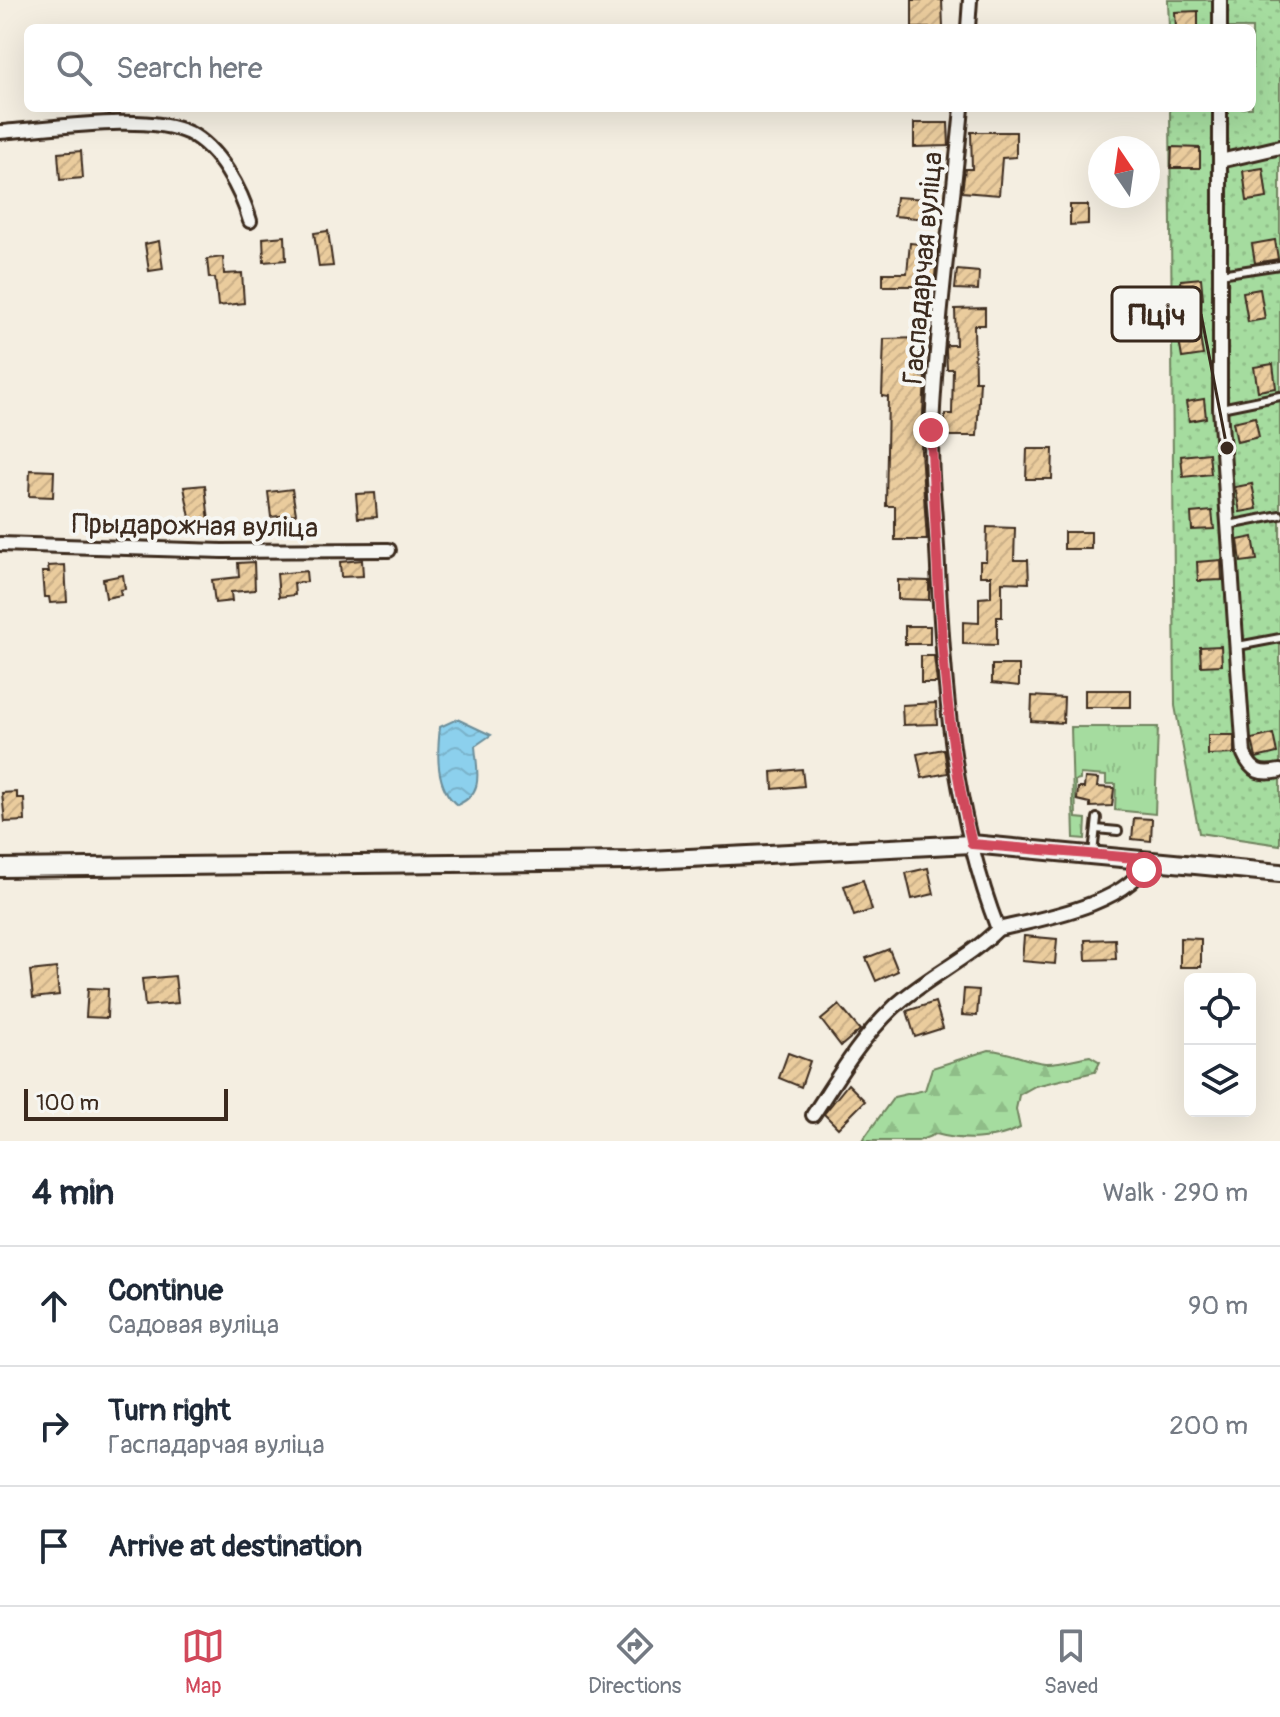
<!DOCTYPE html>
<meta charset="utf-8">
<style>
body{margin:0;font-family:Pangolin,sans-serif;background:#f2f2f3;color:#1f2937}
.controls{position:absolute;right:24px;bottom:24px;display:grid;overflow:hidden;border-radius:12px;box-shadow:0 8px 32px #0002}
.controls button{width:72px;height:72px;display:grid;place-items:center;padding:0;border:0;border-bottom:2px solid #e0e1e3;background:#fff;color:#1f2937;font:40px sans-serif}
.compass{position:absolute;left:1088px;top:136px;width:72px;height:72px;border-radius:50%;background:#fff;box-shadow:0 8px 32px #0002;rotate:347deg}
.scale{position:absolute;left:24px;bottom:20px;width:204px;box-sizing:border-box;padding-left:8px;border:4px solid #3b2a1e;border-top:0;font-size:22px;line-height:28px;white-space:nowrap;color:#3b2a1e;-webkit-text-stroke:6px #f6f6f2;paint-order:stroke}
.stop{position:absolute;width:24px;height:24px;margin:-18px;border:6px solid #d1495b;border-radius:50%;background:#fff}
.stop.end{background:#d1495b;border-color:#fff;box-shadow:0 2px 8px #0008}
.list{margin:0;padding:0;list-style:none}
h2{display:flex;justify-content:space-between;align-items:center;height:104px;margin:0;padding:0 32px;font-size:34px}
h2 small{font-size:26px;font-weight:400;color:#747a83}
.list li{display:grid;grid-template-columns:52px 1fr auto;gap:24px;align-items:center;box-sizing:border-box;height:120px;padding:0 32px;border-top:2px solid #e0e1e3}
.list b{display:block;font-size:30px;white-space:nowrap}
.list p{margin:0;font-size:26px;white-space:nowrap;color:#747a83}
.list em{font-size:26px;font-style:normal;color:#747a83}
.icon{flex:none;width:44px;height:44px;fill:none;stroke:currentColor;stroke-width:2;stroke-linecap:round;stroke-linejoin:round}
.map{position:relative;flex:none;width:1280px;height:1141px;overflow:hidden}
.search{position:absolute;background:#fff;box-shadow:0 8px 32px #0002;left:24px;right:24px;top:24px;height:88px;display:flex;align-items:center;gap:20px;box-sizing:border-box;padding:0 28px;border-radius:12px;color:#747a83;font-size:30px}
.sheet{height:464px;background:#fff}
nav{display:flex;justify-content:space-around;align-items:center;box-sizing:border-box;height:112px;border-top:2px solid #e0e1e3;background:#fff;font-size:22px;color:#747a83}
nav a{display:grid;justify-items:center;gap:4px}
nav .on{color:#d1495b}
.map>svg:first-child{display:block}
.grass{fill:url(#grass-tufts);stroke:#70835e;stroke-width:2}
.forest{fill:url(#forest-firs);stroke:#70835e;stroke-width:2}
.garden{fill:url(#garden-dots);stroke:#70835e;stroke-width:2}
.water{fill:url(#water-waves);stroke:#6c8e9a;stroke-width:2}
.building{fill:url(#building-hatch);stroke:#3b2a1e;stroke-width:2}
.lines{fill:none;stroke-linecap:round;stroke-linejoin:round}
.lane-casing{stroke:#3b2a1e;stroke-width:12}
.street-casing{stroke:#3b2a1e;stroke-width:18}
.secondary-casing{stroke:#3b2a1e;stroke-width:22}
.lane{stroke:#f6f6f2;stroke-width:6}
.street{stroke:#f6f6f2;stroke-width:12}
.secondary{stroke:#f6f6f2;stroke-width:16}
.route{stroke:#d1495b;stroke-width:10}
.labels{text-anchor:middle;stroke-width:8;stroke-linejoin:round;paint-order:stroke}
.street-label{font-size:28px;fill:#3b2a1e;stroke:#f6f6f2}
.leader{fill:none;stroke:#3b2a1e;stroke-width:3}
.callout-dot{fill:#3b2a1e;stroke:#f6f6f2;stroke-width:3}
.callout{fill:#f6f6f2;stroke:#3b2a1e;stroke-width:3}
.callout-label{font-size:30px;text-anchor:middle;font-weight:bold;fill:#3b2a1e}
</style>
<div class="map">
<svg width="1280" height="1141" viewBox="0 0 1280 1141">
<defs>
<pattern id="grass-tufts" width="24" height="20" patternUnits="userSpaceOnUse" patternTransform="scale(2)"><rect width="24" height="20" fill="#a5dc9f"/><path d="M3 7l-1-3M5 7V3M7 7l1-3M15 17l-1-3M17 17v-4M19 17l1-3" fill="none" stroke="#8fbd88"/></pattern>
<pattern id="forest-firs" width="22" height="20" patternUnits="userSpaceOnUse" patternTransform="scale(2)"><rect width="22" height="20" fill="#a5dc9f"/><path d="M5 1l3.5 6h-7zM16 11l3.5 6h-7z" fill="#8fbd88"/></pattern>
<pattern id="garden-dots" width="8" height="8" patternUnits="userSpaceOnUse" patternTransform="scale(2)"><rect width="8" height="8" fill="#a5dc9f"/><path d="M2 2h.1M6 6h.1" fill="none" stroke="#8fbd88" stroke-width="1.8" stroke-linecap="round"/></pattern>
<pattern id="water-waves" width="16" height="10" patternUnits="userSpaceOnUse" patternTransform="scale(2)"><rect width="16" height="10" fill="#8cd0ed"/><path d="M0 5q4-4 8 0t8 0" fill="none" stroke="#7ab3cb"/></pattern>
<pattern id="building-hatch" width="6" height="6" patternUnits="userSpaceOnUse" patternTransform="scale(2)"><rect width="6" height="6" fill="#eacc9d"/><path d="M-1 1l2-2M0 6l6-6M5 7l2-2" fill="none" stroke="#caaf87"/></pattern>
</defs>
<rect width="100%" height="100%" fill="#f4eee1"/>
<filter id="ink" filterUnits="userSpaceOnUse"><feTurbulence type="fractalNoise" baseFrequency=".0125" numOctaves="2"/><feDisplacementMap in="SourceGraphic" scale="16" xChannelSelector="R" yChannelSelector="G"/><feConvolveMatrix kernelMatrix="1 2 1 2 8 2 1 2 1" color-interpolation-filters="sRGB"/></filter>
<g filter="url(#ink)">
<path class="grass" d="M1071,727h87l-3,87 -40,-4 1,-26h-10v-8l-26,-2v6l-5,1 1,37 10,1 -1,20 -11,-1z"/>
<path class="forest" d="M989,1050c21,1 36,11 56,13 14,1 31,-5 45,-7l10,6 -5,10 -60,14 -16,9 -3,14 4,19c-25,13 -59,13 -84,6l-18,7h-56l32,-44 31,-7 7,-22z"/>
<path class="garden" d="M1168,0h112v845l-81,-12 -24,-127 -5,-598h82v-80h-83z"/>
<path class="water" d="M457,719l34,16 -16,11c2,26 10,47 -18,59 -22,-18 -20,-52 -17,-78z"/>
<g class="building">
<path d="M912,0h30l1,28h-31z"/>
<path d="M1198,11v17h-22l-1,-16z"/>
<path d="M914,123h34l1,23 -35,1z"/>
<path d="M971,132h45v25l-14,1 -3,37 -37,-3 3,-23h7z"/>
<path d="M1172,147l28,1v20h-29z"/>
<path d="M81,151l2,27 -23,2 -2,-27z"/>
<path d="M1263,168l4,30 -20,3 -4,-30z"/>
<path d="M896,197l46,3 -2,20 -46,-4z"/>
<path d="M1070,205h18v19l-18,1z"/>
<path d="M328,231l5,35 -14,1 -5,-34z"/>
<path d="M285,236l1,24 -22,2 -1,-24z"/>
<path d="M1275,240l3,19 -23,4 -3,-19z"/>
<path d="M159,241l4,28 -14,2 -4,-27z"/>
<path d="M910,243l28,3 -4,40h-51v-13h24z"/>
<path d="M223,257l1,17 18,-1 2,30 -26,3 -3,-28h-6l-2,-19z"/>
<path d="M957,270l22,2 -1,18 -23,-1z"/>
<path d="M1201,278l2,21 -21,1 -1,-20z"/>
<path d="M1260,289l5,30 -17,3 -5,-30z"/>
<path d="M985,308v17h-11l1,56h5l-3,55h-32v-22h7l1,-45h-6l-1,-20 1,-4h9l-1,-36z"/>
<path d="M1200,337l3,18 -21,3 -3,-18z"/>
<path d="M920,338l1,39h4l-4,74 6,89h-32v-34h-9l2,-109 -6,-1 2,-57z"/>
<path d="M1273,364l3,24 -18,3 -4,-24z"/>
<path d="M1204,399l2,19 -17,3 -3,-19z"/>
<path d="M1255,417l4,20 -22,5 -4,-20z"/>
<path d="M1027,449h26l-1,30h-26z"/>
<path d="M1209,453l2,21 -28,3 -2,-21z"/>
<path d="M30,470l24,1 -1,26 -24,-1z"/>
<path d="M1252,484l5,25 -17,3 -5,-25z"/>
<path d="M205,485l5,46 -17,2 -9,-46z"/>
<path d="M292,489l4,25 -25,3 -3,-25z"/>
<path d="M375,493l2,24 -19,1 -2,-24z"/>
<path d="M1212,511l2,18 -22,1 -1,-17z"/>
<path d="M987,527l28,1 -1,32h14l1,23 -27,-1v35h-5v28l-34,-1v-22l16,1v-25l12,-1v-21h-11v-15h6z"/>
<rect x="1064" y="532" width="27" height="17"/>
<path d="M1253,537l4,23 -16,2 -3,-22z"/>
<path d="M362,560l1,16 -22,1 -1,-15z"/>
<path d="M1221,560l1,20 -24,1 -1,-19z"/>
<path d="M254,562l1,28 -24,2 1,9 -17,2 -3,-23 27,-3 -1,-14z"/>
<path d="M65,565l2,37 -17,1 -1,-6h-5l-2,-25h7l-1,-6z"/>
<path d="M306,571l1,11 -13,1 1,12 -16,2 -2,-23z"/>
<path d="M123,575l2,14 -5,1 1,5 -15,3 -3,-19z"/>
<path d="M898,580l31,1v19l-31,-1z"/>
<rect x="905" y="626" width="25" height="18"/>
<path d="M1221,646l1,19 -21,1 -1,-19z"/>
<path d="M921,656h13l3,27h-16z"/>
<path d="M992,665h27v21l-27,-3z"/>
<rect x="1085" y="690" width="46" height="17"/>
<path d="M1032,696l32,2 -1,25 -32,-2z"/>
<path d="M936,703l1,21 -34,1 -1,-20z"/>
<path d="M1273,734l4,19 -21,5 -4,-19z"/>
<path d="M1208,735h26v19l-26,1z"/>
<path d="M944,749l4,24 -26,5 -5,-24z"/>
<path d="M802,769l2,17 -31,3 -1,-17z"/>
<path d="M1085,778l13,1 -1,8 17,1 -2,18 -22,1v-4l-13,-3 1,-12h6z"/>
<path d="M17,792v6h7l1,23 -20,1 -3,-29z"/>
<path d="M1134,818l18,1 -1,22 -19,-2z"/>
<path d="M928,868l6,26 -22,5 -6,-26z"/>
<path d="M863,880l9,30 -18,6 -10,-30z"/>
<path d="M1024,936l33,3 -2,25 -33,-3z"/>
<path d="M1180,938l21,1v28h-21z"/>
<path d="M1115,939l1,20 -30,1 -1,-20z"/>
<path d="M889,949l9,22 -22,10 -10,-23z"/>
<path d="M56,968l3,27 -26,3 -3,-27z"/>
<path d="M175,976l3,27 -33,3 -3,-27z"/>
<path d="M88,988l20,1 -1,29 -21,-1z"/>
<path d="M964,989l15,1 -2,26 -15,-1z"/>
<path d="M935,1002l8,26 -28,9 -8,-26z"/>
<path d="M839,1005l21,25 -19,16 -20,-26z"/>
<path d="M788,1053l22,8 -9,26 -22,-9z"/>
<path d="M848,1084l17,17 -27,27 -14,-14z"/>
</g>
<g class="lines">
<g class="lane-casing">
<g id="lane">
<path d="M1220,274l60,-9"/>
<path d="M1221,408l59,-12"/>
<path d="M1229,525l51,-10"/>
<path d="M1238,646l42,-8"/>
<path d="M1096,829l22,2"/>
<path d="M1093,853l4,-35"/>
</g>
</g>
<g class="street-casing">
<g id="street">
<path d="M1220,0v28"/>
<path d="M968,28l2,-28"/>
<path d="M1220,108v300l24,346c8,18 16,21 36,17"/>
<path d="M0,132c48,-3 147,-20 189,1 30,15 52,57 61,88"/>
<path d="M1220,161l60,-14"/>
<path d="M0,544l222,7 167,-1"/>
<path d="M998,929c39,-9 137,-26 149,-70"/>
<path d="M813,1115c25,-38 47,-76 81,-108 32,-30 73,-47 104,-78 -47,-121 -55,-253 -61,-381 -2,-40 -8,-81 -5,-121 5,-106 20,-213 30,-319"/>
</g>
</g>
<g class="secondary-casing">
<path id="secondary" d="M0,868l629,-7 343,-17 308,29"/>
</g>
<use href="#lane" class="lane"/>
<use href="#street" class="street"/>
<use href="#secondary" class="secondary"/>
</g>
</g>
<g class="lines" filter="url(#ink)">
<path class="route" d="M931,430c7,138 8,279 41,414l175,15 -3,11"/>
</g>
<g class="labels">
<g class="street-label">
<text transform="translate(922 268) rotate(-85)" y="10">Гаспадарчая вуліца</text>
<text transform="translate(195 525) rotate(1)" y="10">Прыдарожная вуліца</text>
</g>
</g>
<path class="leader" d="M1227 448L1201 314"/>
<circle class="callout-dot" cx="1227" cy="448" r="8"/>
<rect class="callout" x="1112" y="287" width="89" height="54" rx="8"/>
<g class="callout-label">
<text x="1157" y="325">Пціч</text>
</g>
</svg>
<div class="controls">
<button><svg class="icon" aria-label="locate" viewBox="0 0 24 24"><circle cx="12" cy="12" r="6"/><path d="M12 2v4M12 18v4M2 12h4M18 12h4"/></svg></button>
<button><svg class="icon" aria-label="layers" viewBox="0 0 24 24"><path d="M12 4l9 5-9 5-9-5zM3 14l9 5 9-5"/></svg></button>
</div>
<svg class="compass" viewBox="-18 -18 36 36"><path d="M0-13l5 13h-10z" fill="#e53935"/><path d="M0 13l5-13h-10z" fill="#747a83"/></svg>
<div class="scale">100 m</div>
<div class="stop" style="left:1144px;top:870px"></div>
<div class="stop end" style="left:931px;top:430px"></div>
<div class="search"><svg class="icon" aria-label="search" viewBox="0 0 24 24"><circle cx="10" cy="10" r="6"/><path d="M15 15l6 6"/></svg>Search here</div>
</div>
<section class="sheet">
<h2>4 min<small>Walk · 290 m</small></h2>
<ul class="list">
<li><svg class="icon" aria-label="ahead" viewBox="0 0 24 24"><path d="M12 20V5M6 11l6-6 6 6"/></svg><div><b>Continue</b><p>Садовая вуліца</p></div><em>90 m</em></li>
<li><svg class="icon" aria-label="right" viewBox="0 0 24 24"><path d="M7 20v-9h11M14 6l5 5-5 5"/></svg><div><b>Turn right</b><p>Гаспадарчая вуліца</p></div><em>200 m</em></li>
<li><svg class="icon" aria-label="arrive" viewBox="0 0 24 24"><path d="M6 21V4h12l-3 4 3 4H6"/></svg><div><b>Arrive at destination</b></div></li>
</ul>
</section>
<nav>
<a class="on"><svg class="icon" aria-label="map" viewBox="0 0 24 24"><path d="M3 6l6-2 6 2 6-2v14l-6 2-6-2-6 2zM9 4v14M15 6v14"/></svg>Map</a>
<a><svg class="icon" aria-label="directions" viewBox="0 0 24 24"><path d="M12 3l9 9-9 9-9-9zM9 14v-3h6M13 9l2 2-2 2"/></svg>Directions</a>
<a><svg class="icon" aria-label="saved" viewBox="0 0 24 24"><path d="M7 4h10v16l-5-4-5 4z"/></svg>Saved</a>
</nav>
